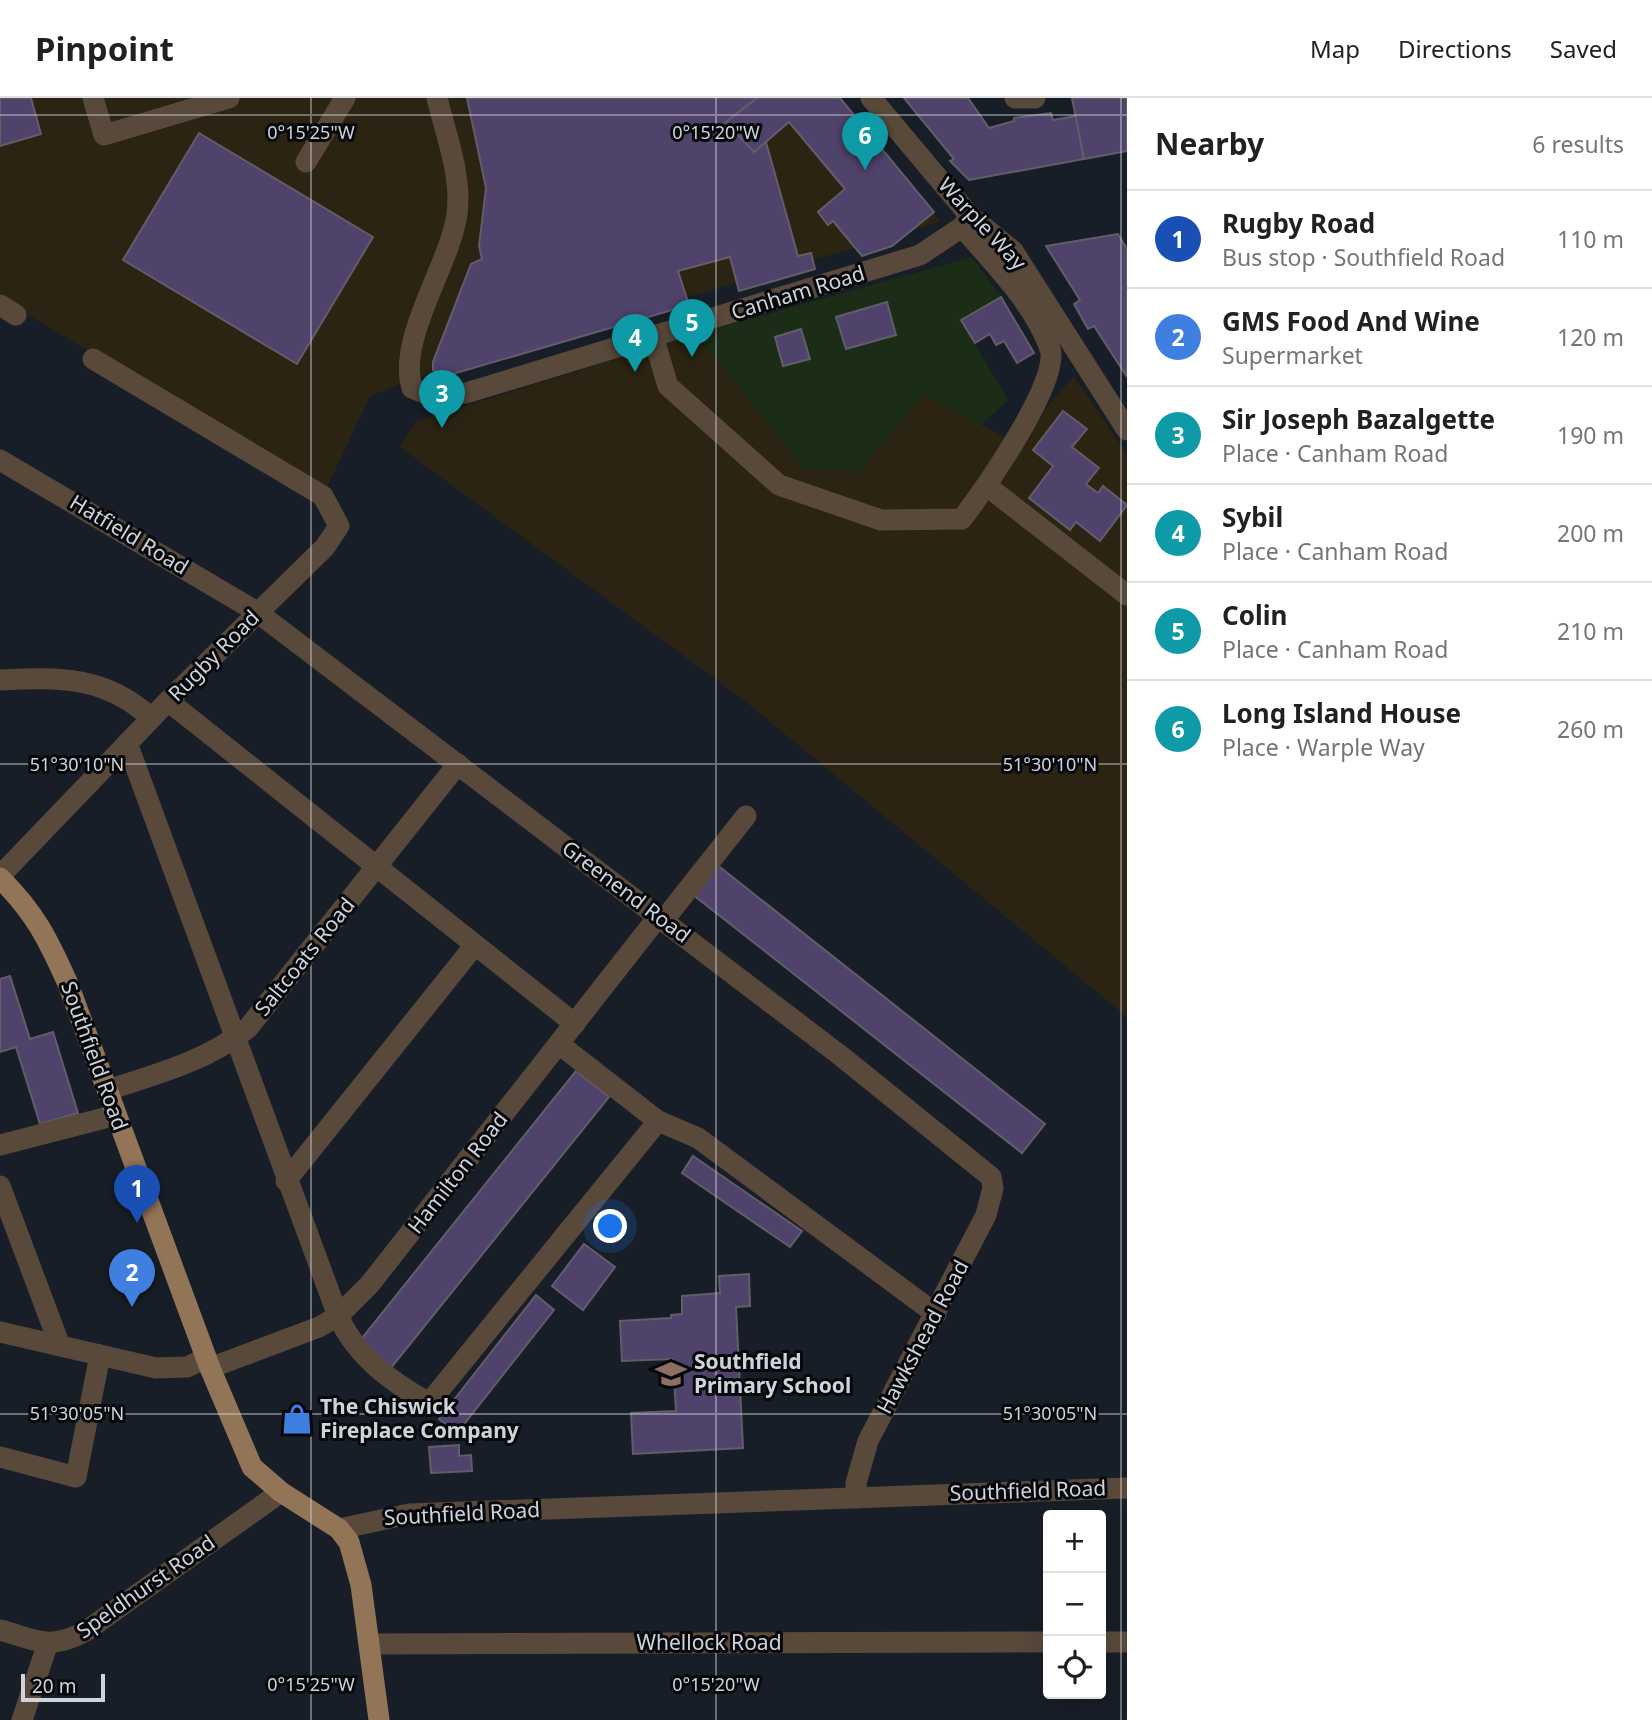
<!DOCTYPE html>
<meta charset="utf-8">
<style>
body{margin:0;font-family:"Noto Sans",sans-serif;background:#f2f2f2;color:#202124}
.controls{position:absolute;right:21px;bottom:21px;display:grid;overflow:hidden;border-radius:7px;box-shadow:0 7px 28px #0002}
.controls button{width:63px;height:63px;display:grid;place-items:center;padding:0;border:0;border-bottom:2px solid #e0e0e0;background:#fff;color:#202124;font:35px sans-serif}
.scale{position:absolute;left:21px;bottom:18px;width:84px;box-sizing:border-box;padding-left:7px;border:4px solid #cfd4da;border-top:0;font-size:19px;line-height:24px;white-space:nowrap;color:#cfd4da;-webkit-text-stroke:5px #06080c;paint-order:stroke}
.you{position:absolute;left:611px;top:1129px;width:24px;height:24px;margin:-18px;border:5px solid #fff;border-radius:50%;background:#1a73e8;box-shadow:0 0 0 10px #1a73e833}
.badge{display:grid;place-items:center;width:46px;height:46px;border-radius:50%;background:#b45309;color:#fff;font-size:23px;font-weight:700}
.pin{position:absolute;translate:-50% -58px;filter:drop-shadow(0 2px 4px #0008)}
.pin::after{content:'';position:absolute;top:37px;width:24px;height:21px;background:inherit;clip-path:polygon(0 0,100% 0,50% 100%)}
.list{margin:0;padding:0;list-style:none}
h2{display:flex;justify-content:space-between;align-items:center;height:91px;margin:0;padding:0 28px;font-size:30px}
h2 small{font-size:23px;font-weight:400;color:#757577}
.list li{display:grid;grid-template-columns:46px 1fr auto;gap:21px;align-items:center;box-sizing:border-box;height:98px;padding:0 28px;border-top:2px solid #e0e0e0}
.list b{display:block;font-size:26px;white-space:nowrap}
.list p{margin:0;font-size:23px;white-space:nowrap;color:#757577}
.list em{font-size:23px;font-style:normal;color:#757577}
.icon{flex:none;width:38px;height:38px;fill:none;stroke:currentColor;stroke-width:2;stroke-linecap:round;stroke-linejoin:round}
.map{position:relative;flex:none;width:1127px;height:1622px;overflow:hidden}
header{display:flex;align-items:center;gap:42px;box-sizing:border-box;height:98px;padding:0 35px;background:#fff;border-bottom:2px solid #e0e0e0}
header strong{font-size:33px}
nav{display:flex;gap:38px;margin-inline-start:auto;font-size:24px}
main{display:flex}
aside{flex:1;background:#fff}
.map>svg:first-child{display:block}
.industrial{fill:#2b2413}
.green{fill:#1b2d16}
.building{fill:#50436b;stroke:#615d69;stroke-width:2}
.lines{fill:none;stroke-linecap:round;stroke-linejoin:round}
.minor{stroke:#58493b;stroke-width:21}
.major{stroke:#927457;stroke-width:21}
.ticks{fill:none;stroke:#cfd4da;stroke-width:2;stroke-opacity:0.45}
.labels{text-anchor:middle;stroke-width:6;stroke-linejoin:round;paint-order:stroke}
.street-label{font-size:21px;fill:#cfd4da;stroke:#06080c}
.poi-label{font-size:21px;font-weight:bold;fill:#cfd4da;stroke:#06080c;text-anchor:start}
.ticks-label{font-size:18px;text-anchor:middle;fill:#cfd4da;stroke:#06080c;stroke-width:6;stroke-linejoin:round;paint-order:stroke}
</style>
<header>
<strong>Pinpoint</strong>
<nav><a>Map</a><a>Directions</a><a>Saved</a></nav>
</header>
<main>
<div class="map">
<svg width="1127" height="1622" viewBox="0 0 1127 1622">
<rect width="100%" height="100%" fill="#181e27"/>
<g class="industrial">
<path d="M0,0h829l112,124 -526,156 -45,18 -45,96 -325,-194z"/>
<path d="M697,236l108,135 54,2 65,-76 99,52 23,-39 28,-32 53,78v563l-382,-316 -345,-254 16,-26z"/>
</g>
<path class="green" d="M972,159l29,40 -40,23 47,80 -27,25 -57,-30 -65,76 -54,-2 -108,-135z"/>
<g class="building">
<path d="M0,0h31l10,36 -41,12z"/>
<path d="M467,0h290l-31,24 28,30 12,-10 32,114 13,-3 4,16 -76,22 -9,-34 -52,14 11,34 -243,71 -13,-6v-8l38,-98 11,-5 -3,-13 7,-58z"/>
<path d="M757,0h83l94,114 -42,34 -30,10 -29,-35 -5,4 -10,-13 27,-23 -56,-67 -35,30 -28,-30z"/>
<path d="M904,0h64l21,30 25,-7v-3l37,-5 2,7 23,-4 8,43 -115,21 -19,-19 4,-2z"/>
<path d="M1072,0h55v53l-43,8z"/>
<path d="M199,35l174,104 -76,127 -174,-104z"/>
<path d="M1118,136l9,15v128l-33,-51 -6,3 -14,-25 6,-4 -34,-54z"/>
<path d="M1001,199l33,56 -17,10 -13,-22 -8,4 -6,-11 -15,9 -14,-23z"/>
<path d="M887,204l9,33 -50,14 -10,-32z"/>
<path d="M801,231l9,30 -27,7 -8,-29z"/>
<path d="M1063,313l24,18 -15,18 27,21 -13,16 12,9 5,-7 24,19 -27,36 -24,-19 -6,8 -41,-32 24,-32 -20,-16z"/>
<path d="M716,766l329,260 -23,29 -330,-259z"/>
<path d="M10,878l20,63 23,-7 25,81 -38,11 -24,-77 -16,5v-73z"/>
<path d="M576,973l33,26 -219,272 -32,-26z"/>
<path d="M693,1058l109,75 -12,16 -108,-74z"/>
<path d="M584,1146l31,23 -32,43 -31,-24z"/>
<path d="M749,1176l1,32 -14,1 7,141 -110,6 -2,-41 45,-2 -3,-52 -51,2 -2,-40 51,-3v-3l11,-1v-18l38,-3 -1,-17z"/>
<path d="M536,1197l18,15 -97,123 -18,-14z"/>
<path d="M459,1347v11l12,-1 1,16 -41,2 -2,-26z"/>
</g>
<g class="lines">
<g class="minor">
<path d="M93,0l11,37 125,-37"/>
<path d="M437,0c9,37 25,78 20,116 -7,51 -60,124 -45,174l17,7 37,-2 454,-138 42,-28 8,-11"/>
<path d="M871,0l99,118 43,35 114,179"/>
<path d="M1015,0h20"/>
<path d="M306,64l39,-64"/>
<path d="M0,207l16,10"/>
<path d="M653,238l15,50 111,99 102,35 81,-1c21,-28 99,-138 88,-170 -16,-46 -57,-86 -88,-122"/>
<path d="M0,362l257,152 584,444 150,121 2,11 -7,27 -118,226 -12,42 1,15"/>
<path d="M987,388l140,109"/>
<path d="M0,582c59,-3 106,-4 151,38"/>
<path d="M168,603l407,323"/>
<path d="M127,645l211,573c18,40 53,66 91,87l229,-282"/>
<path d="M0,778l168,-175 157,-154 14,-21 -16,-30 -230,-137"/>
<path d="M663,823l83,-105"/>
<path d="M559,946l99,77 40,17 238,176"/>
<path d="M108,992c49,-16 99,-29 140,-62l210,-264"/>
<path d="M0,1047l116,-30"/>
<path d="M286,1083l189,-236"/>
<path d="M0,1088l60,160"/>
<path d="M0,1234l156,36 31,-1 19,-9"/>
<path d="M210,1270l109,-41 19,-11 32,-32 288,-367"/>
<path d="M0,1359l76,20 24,-122"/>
<path d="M339,1431l70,-15 718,-26"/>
<path d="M0,1532c37,10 49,21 86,1l195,-139"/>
<path d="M1101,1544h26"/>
<path d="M370,1546l678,-2"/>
<path d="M22,1622l26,-77"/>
</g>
<path class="major" d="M0,780c35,35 48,61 68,106l142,384 42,99 29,25 58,37 10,13 12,43 18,135"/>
</g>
<path class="ticks" d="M311,0v1622M716,0v1622M1121,0v1622M0,17h1127M0,666h1127M0,1316h1127"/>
<defs>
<g id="school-bare" transform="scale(2.415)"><path d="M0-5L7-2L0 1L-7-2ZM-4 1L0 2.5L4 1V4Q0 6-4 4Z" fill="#8d6e63" stroke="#06080c" stroke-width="2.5" paint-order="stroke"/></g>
<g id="shop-bare" transform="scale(2.415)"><path d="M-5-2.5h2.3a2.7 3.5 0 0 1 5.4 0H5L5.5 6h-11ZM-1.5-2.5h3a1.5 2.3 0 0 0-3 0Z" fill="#3f7fe0" stroke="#06080c" stroke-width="2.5" paint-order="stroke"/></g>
</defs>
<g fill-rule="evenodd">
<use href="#school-bare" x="671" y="1276"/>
<use href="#shop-bare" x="297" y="1321"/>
</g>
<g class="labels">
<g class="street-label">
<text transform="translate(982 126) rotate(47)" y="7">Warple Way</text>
<text transform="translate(798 195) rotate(-17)" y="7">Canham Road</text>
<text transform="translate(129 437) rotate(31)" y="7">Hatfield Road</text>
<text transform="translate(214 558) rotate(-45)" y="7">Rugby Road</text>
<text transform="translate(626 794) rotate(37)" y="7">Greenend Road</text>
<text transform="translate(305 859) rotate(-51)" y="7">Saltcoats Road</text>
<text transform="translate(94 958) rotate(70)" y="7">Southfield Road</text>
<text transform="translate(458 1075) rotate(-52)" y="7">Hamilton Road</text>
<text transform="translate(923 1239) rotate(-62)" y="7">Hawkshead Road</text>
<text transform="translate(1028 1393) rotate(-2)" y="7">Southfield Road</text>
<text transform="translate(462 1416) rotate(-3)" y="7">Southfield Road</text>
<text transform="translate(146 1489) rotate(-35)" y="7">Speldhurst Road</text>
<text x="709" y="1552">Whellock Road</text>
</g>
<g class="poi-label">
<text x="694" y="1271">Southfield<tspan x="694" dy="24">Primary School</tspan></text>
<text x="320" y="1316">The Chiswick<tspan x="320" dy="24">Fireplace Company</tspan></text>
</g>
</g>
<g class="ticks-label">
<text x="311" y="41">0°15'25"W</text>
<text x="716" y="41">0°15'20"W</text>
<text x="77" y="673">51°30'10"N</text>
<text x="1050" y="673">51°30'10"N</text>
<text x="77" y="1322">51°30'05"N</text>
<text x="1050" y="1322">51°30'05"N</text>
<text x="311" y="1593">0°15'25"W</text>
<text x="716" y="1593">0°15'20"W</text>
</g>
</svg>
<div class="controls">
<button>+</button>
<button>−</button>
<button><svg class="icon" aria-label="locate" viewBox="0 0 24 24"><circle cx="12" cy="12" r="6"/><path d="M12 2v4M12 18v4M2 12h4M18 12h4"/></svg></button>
</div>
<div class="scale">20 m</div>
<div class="you"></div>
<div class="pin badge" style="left:137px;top:1125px;background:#1a4fb4">1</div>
<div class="pin badge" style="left:132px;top:1209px;background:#3f7fe0">2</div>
<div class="pin badge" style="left:442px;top:330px;background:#0f9aa8">3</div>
<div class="pin badge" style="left:635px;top:274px;background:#0f9aa8">4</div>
<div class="pin badge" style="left:692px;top:259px;background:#0f9aa8">5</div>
<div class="pin badge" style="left:865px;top:72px;background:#0f9aa8">6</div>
</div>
<aside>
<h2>Nearby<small>6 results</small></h2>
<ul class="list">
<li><span class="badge" style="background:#1a4fb4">1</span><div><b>Rugby Road</b><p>Bus stop · Southfield Road</p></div><em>110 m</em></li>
<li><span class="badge" style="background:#3f7fe0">2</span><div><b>GMS Food And Wine</b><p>Supermarket</p></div><em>120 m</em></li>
<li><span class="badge" style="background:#0f9aa8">3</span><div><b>Sir Joseph Bazalgette</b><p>Place · Canham Road</p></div><em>190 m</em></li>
<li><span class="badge" style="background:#0f9aa8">4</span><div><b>Sybil</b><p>Place · Canham Road</p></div><em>200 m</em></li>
<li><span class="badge" style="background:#0f9aa8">5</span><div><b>Colin</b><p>Place · Canham Road</p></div><em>210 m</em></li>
<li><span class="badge" style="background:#0f9aa8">6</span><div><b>Long Island House</b><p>Place · Warple Way</p></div><em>260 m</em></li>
</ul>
</aside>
</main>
